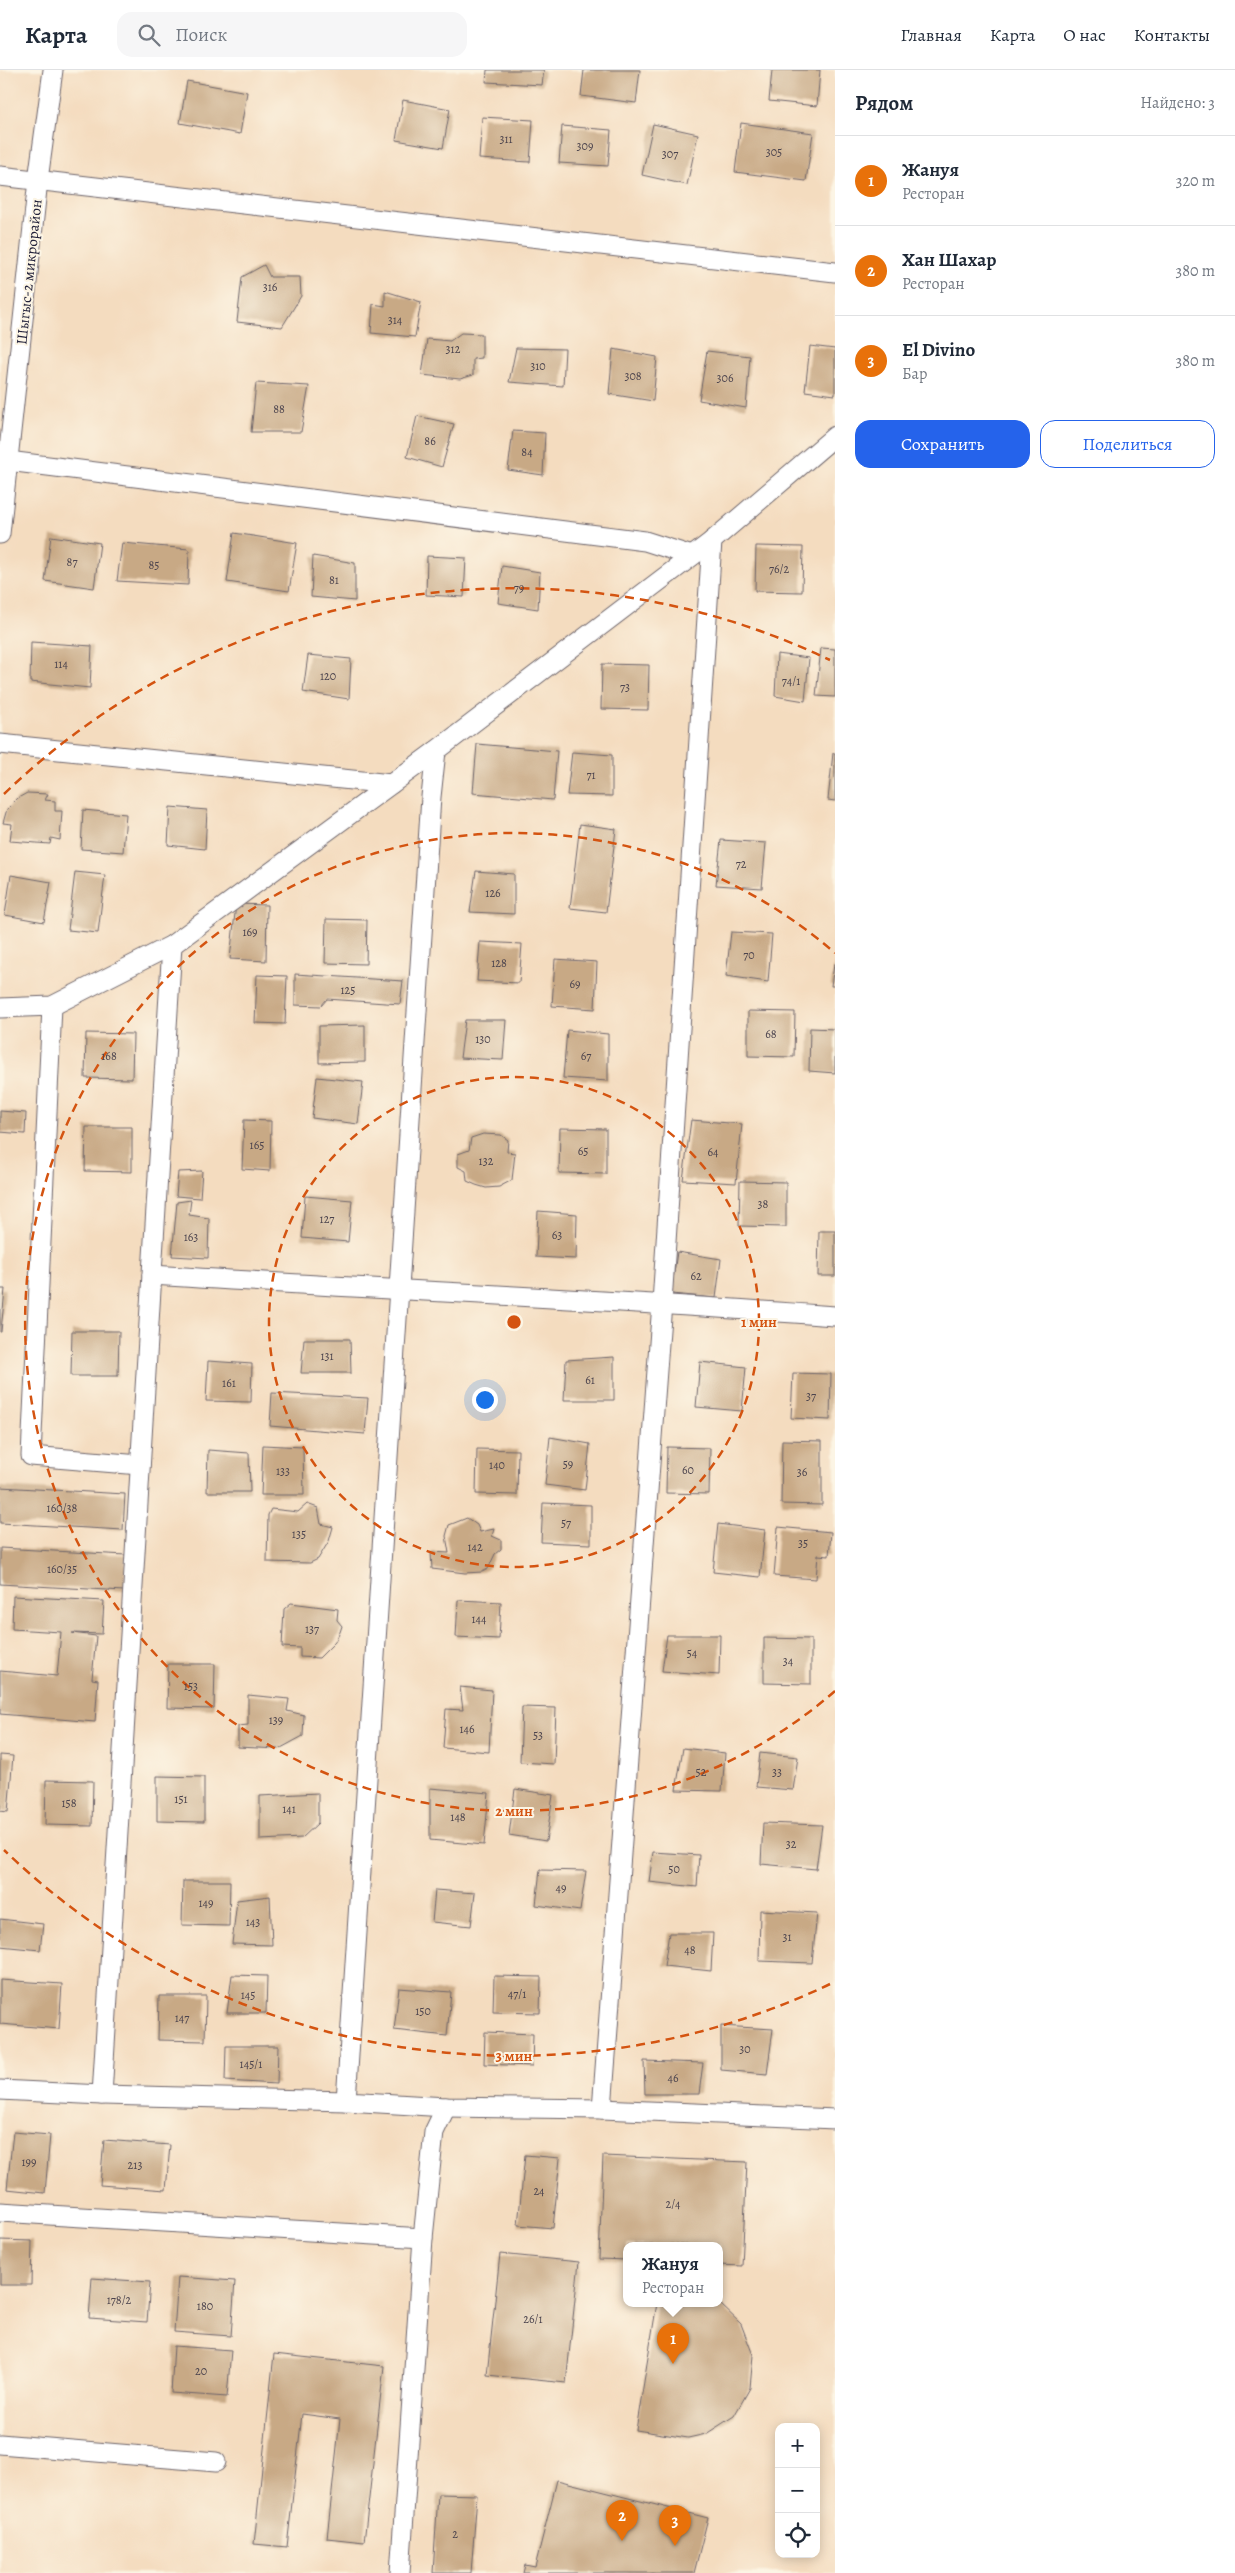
<!DOCTYPE html>
<html lang="ru">
<meta charset="utf-8">
<style>
body{margin:0;font-family:Alegreya,serif;background:#f6f6f7;color:#1f2937}
.controls{position:absolute;right:15px;bottom:15px;display:grid;overflow:hidden;border-radius:10px;box-shadow:0 2px 12px #0003}
.controls button{width:45px;height:45px;display:grid;place-items:center;padding:0;border:0;border-bottom:1px solid #e0e1e3;background:#fff;color:#1f2937;font:25px sans-serif}
.you{position:absolute;left:484px;top:1329px;width:18px;height:18px;margin:-12px;border:4px solid #fff;border-radius:50%;background:#1a73e8;box-shadow:0 0 0 8px #1a73e833}
.badge{display:grid;place-items:center;width:32px;height:32px;border-radius:50%;background:#2563eb;color:#fff;font-size:16px;font-weight:700}
.pin{position:absolute;translate:-50% -41px;filter:drop-shadow(0 1px 2px #0008)}
.pin::after{content:'';position:absolute;top:26px;width:18px;height:15px;background:inherit;clip-path:polygon(0 0,100% 0,50% 100%)}
.popup{position:absolute;left:623px;top:2172px;width:100px;height:65px;box-sizing:border-box;display:grid;place-content:center;border-radius:10px;background:#fff;filter:drop-shadow(0 1px 4px #0005);font-size:16px;white-space:nowrap;color:#747a83}
.popup b{font-size:19px;color:#1f2937}
.popup::after{content:'';position:absolute;left:50%;top:100%;margin-left:-10px;border:10px solid transparent;border-top-color:#fff}
.list{margin:0;padding:0;list-style:none}
h2{display:flex;justify-content:space-between;align-items:center;height:65px;margin:0;padding:0 20px;font-size:21px}
h2 small{font-size:16px;font-weight:400;color:#747a83}
.list li{display:grid;grid-template-columns:32px 1fr auto;gap:15px;align-items:center;box-sizing:border-box;height:90px;padding:0 20px;border-top:1px solid #e0e1e3}
.list b{display:block;font-size:19px;white-space:nowrap}
.list p{margin:0;font-size:16px;white-space:nowrap;color:#747a83}
.list em{font-size:16px;font-style:normal;color:#747a83}
.actions{display:flex;gap:10px;padding:15px 20px}
.actions a{flex:1;padding:11px 0;border:1px solid #2563eb;border-radius:15px;text-align:center;font-size:18px;color:#2563eb}
.actions .main{background:#2563eb;color:#fff}
.icon{flex:none;width:28px;height:28px;fill:none;stroke:currentColor;stroke-width:2;stroke-linecap:round;stroke-linejoin:round}
.map{position:relative;flex:none;width:835px;height:2503px;overflow:hidden}
header{display:flex;align-items:center;gap:30px;box-sizing:border-box;height:70px;padding:0 25px;background:#fff;border-bottom:1px solid #e0e1e3}
header strong{font-size:24px}
nav{display:flex;gap:28px;margin-inline-start:auto;font-size:18px}
.search{width:350px;height:45px;background:#f6f6f7;display:flex;align-items:center;gap:12px;box-sizing:border-box;padding:0 18px;border-radius:15px;color:#747a83;font-size:19px}
main{display:flex}
aside{flex:1;background:#fff}
.map>svg:first-child{display:block}
.building{fill:#c8a985}
.lines{fill:none;stroke-linecap:round;stroke-linejoin:round}
.street-casing{stroke:#6c6369;stroke-width:21}
.street{stroke:#fff;stroke-width:19}
.ring{fill:none;stroke:#d45411;stroke-width:2.5;stroke-dasharray:9 6}
.labels{text-anchor:middle;stroke-width:4;stroke-linejoin:round;paint-order:stroke}
.number-label{font-size:12px;fill:#4c444e}
.street-label{font-size:15px;fill:#22223b;stroke:#fcf5e5}
.centre{fill:#d45411;stroke:#fcf5e5;stroke-width:2.5}
.ring-label{font-size:15px;text-anchor:middle;font-weight:bold;fill:#d45411;stroke:#fcf5e5;stroke-width:4;stroke-linejoin:round;paint-order:stroke}
</style>
<header>
<strong>Карта</strong>
<div class="search"><svg class="icon" aria-label="search" viewBox="0 0 24 24"><circle cx="10" cy="10" r="6"/><path d="M15 15l6 6"/></svg>Поиск</div>
<nav><a>Главная</a><a>Карта</a><a>О нас</a><a>Контакты</a></nav>
</header>
<main>
<div class="map">
<svg width="835" height="2503" viewBox="0 0 835 2503">
<rect width="100%" height="100%" fill="#fcf5e5"/>
<filter id="ink" filterUnits="userSpaceOnUse"><feTurbulence type="fractalNoise" baseFrequency=".02" numOctaves="2"/><feDisplacementMap in="SourceGraphic" scale="10" xChannelSelector="R" yChannelSelector="G"/><feConvolveMatrix kernelMatrix="1 2 1 2 8 2 1 2 1" color-interpolation-filters="sRGB"/></filter>
<filter id="wash" filterUnits="userSpaceOnUse"><feTurbulence type="fractalNoise" baseFrequency=".0096" numOctaves="4" result="noise"/><feDisplacementMap in="SourceGraphic" scale="20" xChannelSelector="R" yChannelSelector="G"/><feGaussianBlur stdDeviation="1.12" result="paint"/><feColorMatrix in="noise" values="0 0 0 0 0 0 0 0 0 0 0 0 0 0 0 0 0 1.4 0 .05"/><feComposite in="paint" operator="in"/></filter>
<g filter="url(#wash)">
<rect width="100%" height="100%" fill="#f4dcbf"/>
<g id="blocks">
<g class="building">
<path d="M487,0h57l-2,15 -56,-3z"/>
<path d="M584,0h56l-4,33 -55,-7z"/>
<path d="M772,0h48l-3,36 -48,-5z"/>
<path d="M187,11l60,11 -7,42 -60,-11z"/>
<path d="M403,30l47,9 -7,39 -47,-8z"/>
<path d="M482,47l51,3 -3,42 -51,-3z"/>
<path d="M741,53l72,10 -7,48 -71,-9z"/>
<path d="M653,54l45,10 -11,51 -45,-10z"/>
<path d="M562,56l49,4 -3,36 -49,-3z"/>
<path d="M264,195l6,12h30l1,19 -19,31 -45,-5 5,-45z"/>
<path d="M385,221l36,11 -6,35 -44,-4 2,-29 12,2z"/>
<path d="M461,263l21,1v24l-9,1v16l-13,4 -38,-4 5,-36 23,2z"/>
<path d="M810,276l25,3v46l-30,-4z"/>
<path d="M516,278l49,1 -2,37 -54,-4z"/>
<path d="M613,279l44,8 -4,44 -44,-7z"/>
<path d="M707,281l43,5 -4,52 -47,-8z"/>
<path d="M256,313l53,3 -8,46h-50z"/>
<path d="M417,346l37,8 -12,43 -35,-10z"/>
<path d="M513,361l32,2 -2,42 -35,-5z"/>
<path d="M234,463l63,10 -8,48 -62,-9z"/>
<path d="M51,466l49,7 -6,45 -49,-7z"/>
<path d="M122,473l67,6 -1,36 -71,-4z"/>
<path d="M756,476l47,1 -1,45 -47,-1z"/>
<path d="M313,486l42,7v38l-44,-4z"/>
<path d="M427,486l39,2 -2,39 -38,-2z"/>
<path d="M502,496l38,6 -2,37 -40,-6z"/>
<path d="M31,572l61,4 -2,42 -60,-6z"/>
<path d="M821,578l14,1v48l-19,-1z"/>
<path d="M777,584l32,4 -4,43 -30,-5z"/>
<path d="M308,585l43,4 -2,40 -46,-7z"/>
<path d="M602,594l47,1 -1,45 -47,-1z"/>
<path d="M477,674l80,7 -4,49 -80,-7z"/>
<path d="M572,682l40,3v41l-45,-1z"/>
<path d="M833,683h2v48l-7,-1z"/>
<path d="M27,723l21,1 -3,6 10,1v10h7l-2,29 -9,-2 -1,6 -40,-3 2,-17 -9,-1 4,-14 11,-11z"/>
<path d="M170,737l37,3 -2,39 -37,-4z"/>
<path d="M83,740l43,4 -3,38 -42,-3z"/>
<path d="M580,754l36,5 -10,83 -36,-4z"/>
<path d="M721,770l45,3 -4,45 -46,-3z"/>
<path d="M476,801l38,3v40l-44,-2z"/>
<path d="M75,802l30,3 -7,58 -30,-3z"/>
<path d="M11,805l40,7 -7,40 -39,-7z"/>
<path d="M236,834l31,1 -1,56 -36,-2z"/>
<path d="M326,849l41,1 -1,44 -41,-1z"/>
<path d="M731,862l41,2 -4,48 -42,-6z"/>
<path d="M480,872l42,2 -3,39 -42,-2z"/>
<path d="M555,889l42,3 -2,47 -43,-3z"/>
<path d="M834,894h1v22h-4z"/>
<path d="M295,904l108,7 -3,23 -73,-5 -6,7 -26,-1z"/>
<path d="M257,905l30,1 -2,48 -30,-1z"/>
<path d="M748,941l47,1 -1,45 -46,-1z"/>
<path d="M465,950h41l-3,40 -43,-2z"/>
<path d="M365,955v37l-46,1v-37z"/>
<path d="M810,958l25,1v44l-26,-2z"/>
<path d="M567,960l41,4v47l-45,-3z"/>
<path d="M86,963l47,1 -1,45 -47,-1z"/>
<path d="M317,1007l46,5 -5,42 -46,-6z"/>
<path d="M0,1041l26,2 -1,21 -25,-2z"/>
<path d="M244,1050l27,1 -1,50 -28,-2z"/>
<path d="M691,1050l51,4 -6,59 -53,-3z"/>
<path d="M86,1057h46v45l-47,-1z"/>
<path d="M560,1058l46,1v45l-47,-1z"/>
<path d="M483,1064l18,1 7,5 -1,12 8,1 -3,27 -13,7 -13,1 -10,-3 -9,-4 -1,-10 -8,-4v-13l11,-4 2,-12z"/>
<path d="M202,1101l-2,27 -24,-2 2,-24z"/>
<path d="M740,1111l46,1v45l-47,-1z"/>
<path d="M305,1126l47,4 -4,42 -46,-4z"/>
<path d="M191,1130l-2,15 20,3 -1,40 -36,-2 5,-54z"/>
<path d="M538,1141l39,3 -1,45 -40,-2z"/>
<path d="M819,1161h16v45h-17z"/>
<path d="M677,1182l44,7 -5,39 -45,-4z"/>
<path d="M0,1219h5l-4,43h-1z"/>
<path d="M72,1261h47l-1,45h-47z"/>
<path d="M304,1269h46l1,34h-50z"/>
<path d="M614,1287v43h-50l2,-40z"/>
<path d="M208,1291l44,3 -1,38 -45,-1z"/>
<path d="M700,1292l46,5 -4,44 -46,-4z"/>
<path d="M793,1303l38,1 -1,46 -39,-2z"/>
<path d="M272,1323l96,5 -3,36 -95,-8z"/>
<path d="M550,1367l40,7 -5,46 -40,-5z"/>
<path d="M782,1370l40,1v64l-41,-1z"/>
<path d="M263,1375l40,2 1,48h-43z"/>
<path d="M667,1377l43,1 -1,46 -43,-1z"/>
<path d="M477,1379l41,1 -1,45 -41,-1z"/>
<path d="M208,1380l41,3 1,39h-43z"/>
<path d="M0,1417l125,7 -2,36 -123,-7z"/>
<path d="M543,1433l48,2v39l-50,-2z"/>
<path d="M307,1434l11,4 3,16 12,3 -4,14 -11,18 -8,4 -43,-1 1,-47 3,-6 27,3z"/>
<path d="M467,1448l10,7 3,7 14,-3 -2,7 9,4v9l-6,5 -7,15 -6,3 -17,1 -33,-4 -1,-17 18,1 -3,-17 3,-11z"/>
<path d="M718,1454l47,6 -5,47 -47,-5z"/>
<path d="M778,1457l53,5 -2,24 -11,-1 -2,24 -42,-3z"/>
<path d="M0,1478l126,7 -2,36 -124,-7z"/>
<path d="M13,1526l91,5 -2,33 -30,-1 24,3 -4,43 6,1 -3,42 -95,-8v-43l57,5 4,-44 -49,-3z"/>
<path d="M458,1530l43,2 -2,37 -43,-2z"/>
<path d="M291,1533l47,6 -1,11 5,6 -2,6 -5,10 -16,16 -19,-1v-9l-18,-1 2,-38z"/>
<path d="M667,1565h53l-1,40 -57,-4z"/>
<path d="M764,1568l47,1v45l-47,-1z"/>
<path d="M168,1594h47l-1,45 -47,-1z"/>
<path d="M460,1617l32,3 -3,62 -46,-4 3,-39 17,1z"/>
<path d="M248,1625l41,4 -2,12 17,4 -1,21 -24,13 -41,-2v-21l10,-1z"/>
<path d="M522,1637l34,1 -2,56 -34,-2z"/>
<path d="M683,1678l42,5 -3,38 -46,-1z"/>
<path d="M760,1683l38,4 -5,33 -37,-3z"/>
<path d="M0,1685l13,1 -5,56 -8,-1z"/>
<path d="M157,1706l47,1v45l-47,-1z"/>
<path d="M46,1710l47,1 -1,45 -47,-1z"/>
<path d="M430,1718l59,5 -5,52 -54,-5z"/>
<path d="M515,1719l38,6 -7,46 -37,-6z"/>
<path d="M318,1723v30l-16,15 -42,2v-44z"/>
<path d="M763,1753l59,2 -6,44 -55,-5z"/>
<path d="M653,1782l46,3 -2,32 -48,-5z"/>
<path d="M540,1800l46,1 -6,40 -44,-6z"/>
<path d="M183,1811h47l-1,45 -47,-1z"/>
<path d="M435,1820l40,3 -4,33 -39,-4z"/>
<path d="M270,1826l2,49 -40,-1 5,-44z"/>
<path d="M760,1840l57,3 -5,50 -53,-2z"/>
<path d="M0,1849l43,5 -3,26 -40,-4z"/>
<path d="M669,1863h44l-2,38 -47,-5z"/>
<path d="M232,1905l35,1 -1,37h-39z"/>
<path d="M494,1906l47,1 -1,36 -47,-1z"/>
<path d="M0,1910l62,4 -3,45 -59,-5z"/>
<path d="M399,1918l52,4 -4,44 -53,-6z"/>
<path d="M159,1926h47l-1,45 -47,-1z"/>
<path d="M721,1956l52,3 -6,45 -46,-4z"/>
<path d="M485,1962l48,2 -1,32 -48,-2z"/>
<path d="M226,1976h52l-1,38 -52,-3z"/>
<path d="M644,1991l59,2 -4,31h-54z"/>
<path d="M13,2062l37,3 -5,58 -38,-4z"/>
<path d="M104,2070l66,5 -4,45 -66,-5z"/>
<path d="M525,2085l35,3 -7,70 -35,-3z"/>
<path d="M603,2086l144,6 -5,104 -23,-1v-20h-92v15l-28,-1z"/>
<path d="M0,2170l32,1 -1,44h-31z"/>
<path d="M500,2184l79,8 -13,121 -79,-8z"/>
<path d="M178,2207l57,4 -4,55 -57,-4z"/>
<path d="M92,2208l58,4 -3,40 -58,-4z"/>
<path d="M657,2233h62l22,21 12,31 -3,33 -16,28 -28,18 -18,4 -52,-8z"/>
<path d="M174,2276l57,4 -4,47 -56,-4z"/>
<path d="M274,2284l110,12 -20,176 -37,-4 13,-119 -38,-5 -15,133 -33,-3z"/>
<path d="M557,2410l151,38 -14,55h-171l2,-8 10,2z"/>
<path d="M438,2424l39,1 -6,78h-38z"/>
</g>
</g>
</g>
<g filter="url(#ink)">
<use href="#blocks" fill-opacity="0" stroke="#6c6369" stroke-width="1"/>
<g class="lines">
<g class="street-casing">
<g id="street">
<path d="M0,106l835,96"/>
<path d="M0,390l645,81 44,14"/>
<path d="M0,464l38,-354 15,-110"/>
<path d="M0,674l391,40"/>
<path d="M436,681l-5,46 -85,1304 100,6 156,2 233,10"/>
<path d="M52,936l-21,450 109,9"/>
<path d="M0,938l52,-2 120,-61 264,-194 276,-210 123,-105"/>
<path d="M152,1205c228,15 456,24 683,41"/>
<path d="M0,2020l102,5 244,6"/>
<path d="M102,2025l70,-1150"/>
<path d="M602,2039l60,-806 50,-762"/>
<path d="M0,2142l423,26"/>
<path d="M0,2374l216,18"/>
<path d="M400,2503l23,-335 11,-106 12,-25"/>
</g>
</g>
<use href="#street" class="street"/>
</g>
</g>
<g class="ring">
<circle cx="514" cy="1252" r="245"/>
<path d="M835 1621A489 489 0 1 1 835 883"/>
<path d="M830 1914A734 734 0 0 1 4 1780M4 724A734 734 0 0 1 830 590"/>
</g>
<g class="labels">
<g class="number-label">
<text x="506" y="73">311</text>
<text x="585" y="80">309</text>
<text x="774" y="86">305</text>
<text x="670" y="88">307</text>
<text x="270" y="221">316</text>
<text x="395" y="254">314</text>
<text x="453" y="283">312</text>
<text x="538" y="300">310</text>
<text x="633" y="310">308</text>
<text x="725" y="312">306</text>
<text x="279" y="343">88</text>
<text x="430" y="375">86</text>
<text x="527" y="386">84</text>
<text x="72" y="496">87</text>
<text x="154" y="499">85</text>
<text x="779" y="503">76/2</text>
<text x="334" y="514">81</text>
<text x="519" y="522">79</text>
<text x="61" y="598">114</text>
<text x="328" y="610">120</text>
<text x="791" y="615">74/1</text>
<text x="625" y="621">73</text>
<text x="591" y="709">71</text>
<text x="741" y="798">72</text>
<text x="493" y="827">126</text>
<text x="250" y="866">169</text>
<text x="749" y="889">70</text>
<text x="499" y="897">128</text>
<text x="575" y="918">69</text>
<text x="348" y="924">125</text>
<text x="771" y="968">68</text>
<text x="483" y="973">130</text>
<text x="109" y="990">168</text>
<text x="586" y="990">67</text>
<text x="257" y="1079">165</text>
<text x="583" y="1085">65</text>
<text x="713" y="1086">64</text>
<text x="486" y="1095">132</text>
<text x="763" y="1138">38</text>
<text x="327" y="1153">127</text>
<text x="557" y="1169">63</text>
<text x="191" y="1171">163</text>
<text x="696" y="1210">62</text>
<text x="327" y="1290">131</text>
<text x="590" y="1314">61</text>
<text x="229" y="1317">161</text>
<text x="811" y="1330">37</text>
<text x="568" y="1398">59</text>
<text x="497" y="1399">140</text>
<text x="688" y="1404">60</text>
<text x="283" y="1405">133</text>
<text x="802" y="1406">36</text>
<text x="62" y="1442">160/38</text>
<text x="566" y="1457">57</text>
<text x="299" y="1468">135</text>
<text x="803" y="1477">35</text>
<text x="475" y="1481">142</text>
<text x="62" y="1503">160/35</text>
<text x="479" y="1553">144</text>
<text x="312" y="1563">137</text>
<text x="692" y="1587">54</text>
<text x="788" y="1595">34</text>
<text x="191" y="1620">153</text>
<text x="276" y="1654">139</text>
<text x="467" y="1663">146</text>
<text x="538" y="1669">53</text>
<text x="701" y="1706">52</text>
<text x="777" y="1706">33</text>
<text x="181" y="1733">151</text>
<text x="69" y="1737">158</text>
<text x="289" y="1743">141</text>
<text x="458" y="1751">148</text>
<text x="791" y="1778">32</text>
<text x="674" y="1803">50</text>
<text x="561" y="1822">49</text>
<text x="206" y="1837">149</text>
<text x="253" y="1856">143</text>
<text x="787" y="1871">31</text>
<text x="690" y="1884">48</text>
<text x="517" y="1928">47/1</text>
<text x="248" y="1929">145</text>
<text x="423" y="1945">150</text>
<text x="182" y="1952">147</text>
<text x="745" y="1983">30</text>
<text x="251" y="1998">145/1</text>
<text x="673" y="2012">46</text>
<text x="29" y="2096">199</text>
<text x="135" y="2099">213</text>
<text x="539" y="2125">24</text>
<text x="673" y="2138">2/4</text>
<text x="119" y="2234">178/2</text>
<text x="205" y="2240">180</text>
<text x="533" y="2253">26/1</text>
<text x="201" y="2305">20</text>
<text x="455" y="2468">2</text>
</g>
<g class="street-label">
<text transform="translate(29 202) rotate(-84)" y="5">Шыгыс-2 микрорайон</text>
</g>
</g>
<circle cx="514" cy="1252" r="8" class="centre"/>
<g class="ring-label">
<text x="759" y="1257">1 мин</text>
<text x="514" y="1746">2 мин</text>
<text x="514" y="1991">3 мин</text>
</g>
</svg>
<div class="controls">
<button>+</button>
<button>−</button>
<button><svg class="icon" aria-label="locate" viewBox="0 0 24 24"><circle cx="12" cy="12" r="6"/><path d="M12 2v4M12 18v4M2 12h4M18 12h4"/></svg></button>
</div>
<div class="you"></div>
<div class="pin badge" style="left:673px;top:2294px;background:#e8710a">1</div>
<div class="popup"><b>Жануя</b>Ресторан</div>
<div class="pin badge" style="left:622px;top:2471px;background:#e8710a">2</div>
<div class="pin badge" style="left:675px;top:2476px;background:#e8710a">3</div>
</div>
<aside>
<h2>Рядом<small>Найдено: 3</small></h2>
<ul class="list">
<li><span class="badge" style="background:#e8710a">1</span><div><b>Жануя</b><p>Ресторан</p></div><em>320 m</em></li>
<li><span class="badge" style="background:#e8710a">2</span><div><b>Хан Шахар</b><p>Ресторан</p></div><em>380 m</em></li>
<li><span class="badge" style="background:#e8710a">3</span><div><b>El Divino</b><p>Бар</p></div><em>380 m</em></li>
</ul>
<div class="actions"><a class="main">Сохранить</a><a>Поделиться</a></div>
</aside>
</main>
